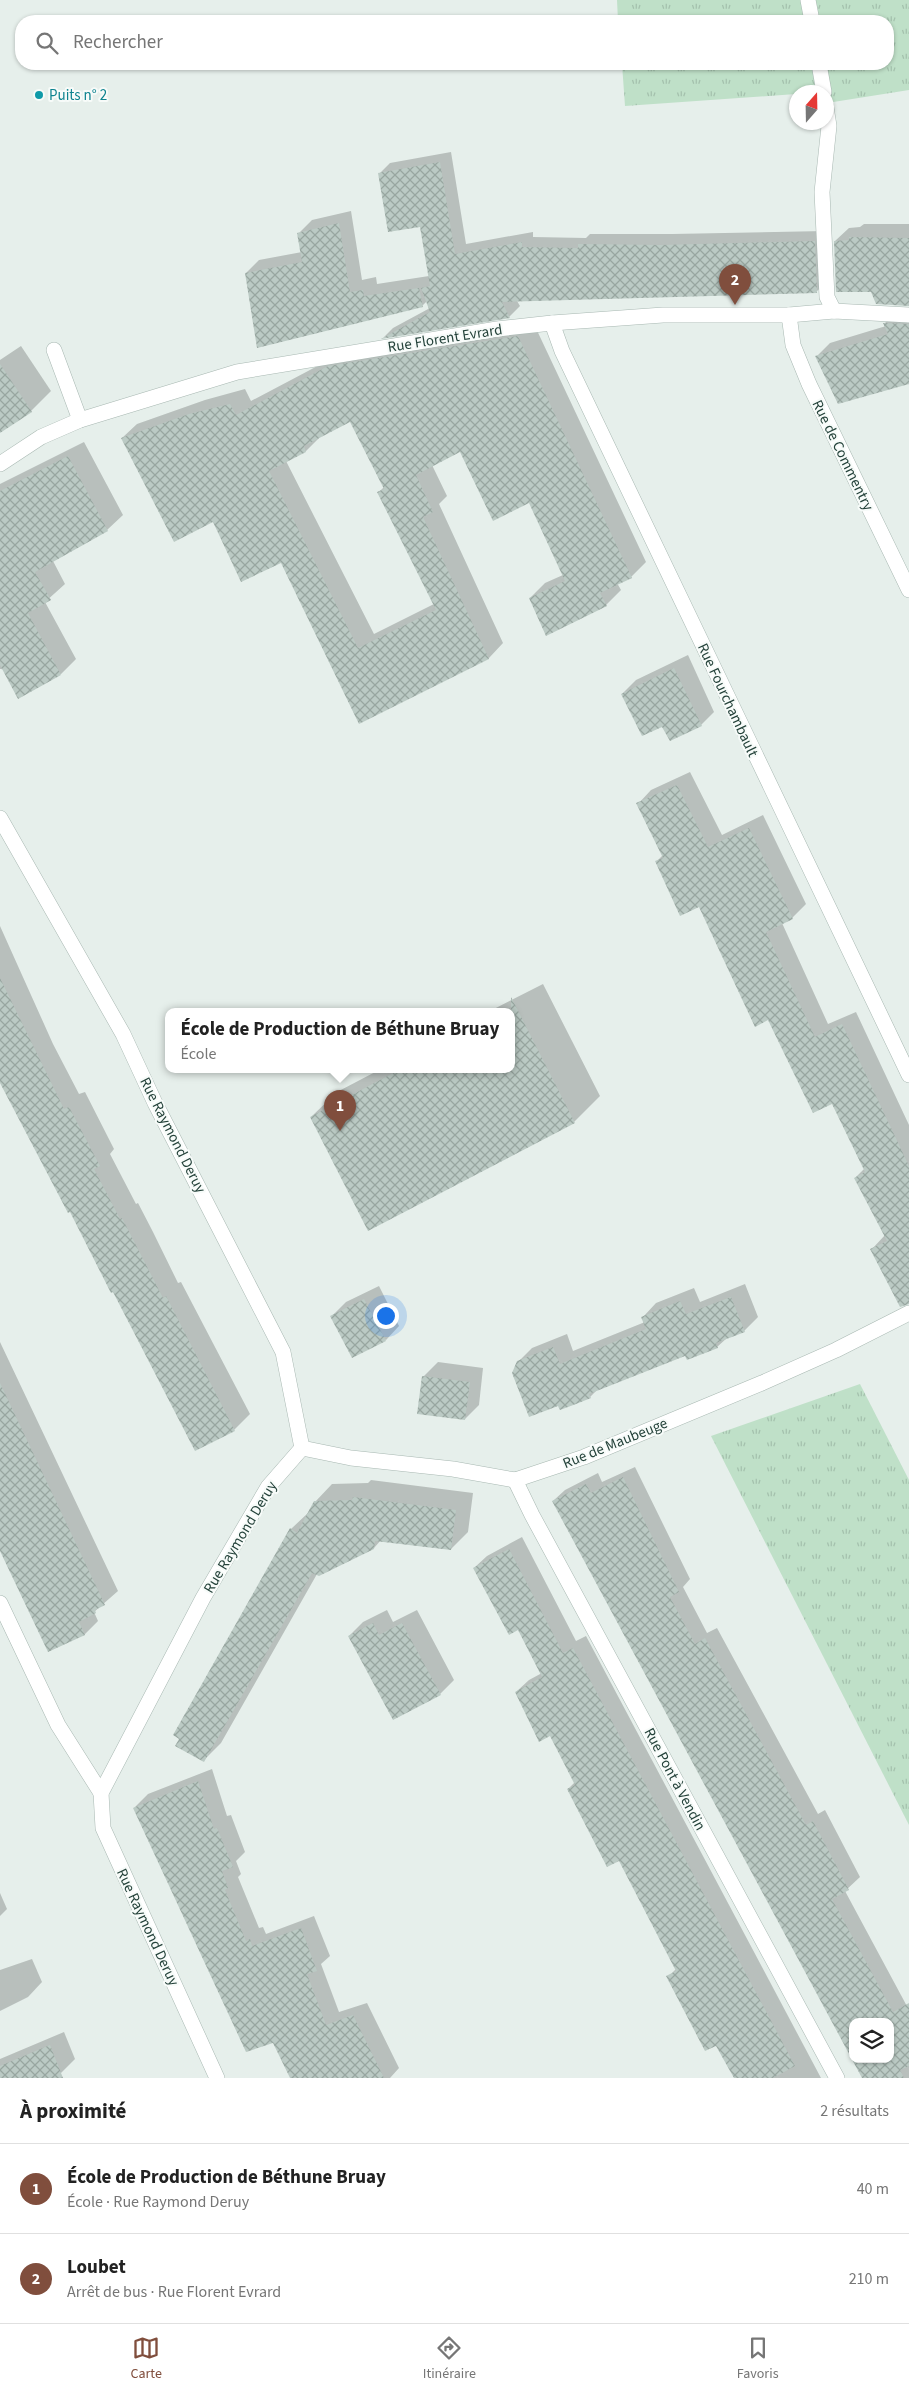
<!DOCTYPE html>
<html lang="fr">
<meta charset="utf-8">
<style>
body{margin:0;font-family:"Source Sans 3",sans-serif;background:#f2f2f2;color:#222}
.controls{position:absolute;right:15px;bottom:15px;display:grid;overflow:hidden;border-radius:10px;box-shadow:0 1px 4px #0004}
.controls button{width:45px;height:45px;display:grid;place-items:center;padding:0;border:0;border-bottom:1px solid #e0e0e0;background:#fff;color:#222;font:25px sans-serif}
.compass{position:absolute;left:789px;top:85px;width:45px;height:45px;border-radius:50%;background:#fff;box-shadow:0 1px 4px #0004;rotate:20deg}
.you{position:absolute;left:385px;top:1315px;width:18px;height:18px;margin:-12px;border:4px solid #fff;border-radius:50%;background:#1a73e8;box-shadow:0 0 0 8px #1a73e833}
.badge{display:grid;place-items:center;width:32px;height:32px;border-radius:50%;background:#804e3d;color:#fff;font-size:16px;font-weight:700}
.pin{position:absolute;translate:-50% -41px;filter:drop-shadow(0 1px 2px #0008)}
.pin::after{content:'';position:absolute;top:26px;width:18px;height:15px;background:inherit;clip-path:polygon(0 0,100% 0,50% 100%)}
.popup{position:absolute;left:165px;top:1008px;width:350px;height:65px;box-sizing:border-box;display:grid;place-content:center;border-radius:10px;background:#fff;filter:drop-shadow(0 1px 4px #0005);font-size:16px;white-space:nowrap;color:#767676}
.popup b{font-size:19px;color:#222}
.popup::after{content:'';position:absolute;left:50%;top:100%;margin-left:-10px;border:10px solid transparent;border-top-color:#fff}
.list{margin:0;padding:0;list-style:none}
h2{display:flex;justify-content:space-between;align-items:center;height:65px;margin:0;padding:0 20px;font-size:21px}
h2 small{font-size:16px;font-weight:400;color:#767676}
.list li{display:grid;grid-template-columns:32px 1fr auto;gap:15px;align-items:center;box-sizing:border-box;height:90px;padding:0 20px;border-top:1px solid #e0e0e0}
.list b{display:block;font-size:19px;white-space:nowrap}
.list p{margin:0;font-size:16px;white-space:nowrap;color:#767676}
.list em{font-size:16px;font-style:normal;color:#767676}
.icon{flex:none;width:28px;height:28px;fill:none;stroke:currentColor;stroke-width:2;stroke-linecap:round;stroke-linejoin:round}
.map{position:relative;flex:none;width:909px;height:2078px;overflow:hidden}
.search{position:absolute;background:#fff;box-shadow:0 1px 4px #0004;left:15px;right:15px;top:15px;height:55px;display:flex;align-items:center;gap:12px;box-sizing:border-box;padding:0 18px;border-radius:20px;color:#767676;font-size:19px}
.sheet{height:245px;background:#fff}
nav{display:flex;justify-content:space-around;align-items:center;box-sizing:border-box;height:70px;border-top:1px solid #e0e0e0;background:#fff;font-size:14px;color:#767676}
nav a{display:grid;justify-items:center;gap:2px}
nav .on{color:#804e3d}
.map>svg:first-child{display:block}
.grass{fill:url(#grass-tufts)}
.shadow{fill:#0003;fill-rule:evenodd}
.building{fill:url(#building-cross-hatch);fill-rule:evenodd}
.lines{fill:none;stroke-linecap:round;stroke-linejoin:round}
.service-casing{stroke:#a8b8b2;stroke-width:16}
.minor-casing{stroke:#a8b8b2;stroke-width:16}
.service{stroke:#fff;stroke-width:15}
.minor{stroke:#fff;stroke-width:15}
.culture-dot{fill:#0f9aa8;stroke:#f7fbf9;stroke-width:2}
.labels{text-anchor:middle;stroke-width:4;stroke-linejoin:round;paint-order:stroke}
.culture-label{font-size:15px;fill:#0d838f;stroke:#f7fbf9;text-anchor:start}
.street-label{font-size:15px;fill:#24423a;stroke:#f7fbf9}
</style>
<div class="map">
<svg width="909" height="2078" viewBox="0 0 909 2078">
<defs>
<pattern id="grass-tufts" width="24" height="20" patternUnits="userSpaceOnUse" patternTransform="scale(1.25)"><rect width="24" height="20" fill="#bfe0c8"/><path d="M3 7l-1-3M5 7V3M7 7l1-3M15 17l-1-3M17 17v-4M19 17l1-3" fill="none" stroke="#a4c1ad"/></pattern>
<pattern id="building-cross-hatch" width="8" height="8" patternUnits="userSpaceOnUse" patternTransform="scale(1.25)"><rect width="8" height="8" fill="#bbcac4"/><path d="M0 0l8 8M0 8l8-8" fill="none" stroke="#98a6a0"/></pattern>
</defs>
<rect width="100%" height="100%" fill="#e6efeb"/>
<g class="grass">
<path d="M617,0h292v90l-82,13 -1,-11h-30v2l-171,12 -3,-42h266v-43h-270z"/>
<path d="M860,1384l49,96v345l-198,-389z"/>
</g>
<g class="shadow">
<path d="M451,152l15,92 67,-12v5l53,1 4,-4h82l153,-3 3,50 -11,10 -300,10 3,5 -11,11 -125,20 9,-9 37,-20 -3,-7 -5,5 -164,40 -12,-73 13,-13 43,-8 -3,-19 13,-13 39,-9 11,69 14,-3 1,7 52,-8 -8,-51 -42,-51 11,-11z"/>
<path d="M864,224h45v80l-37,-14 -37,-49 14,-13 11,-1z"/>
<path d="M898,310h11v75l-1,-3 -92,-25 14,-14 56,-17 -1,-3z"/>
<path d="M533,322l113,240 -15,15 -14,6 4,7 -15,15 -76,-7 15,-15 18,-8 -33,-74 -69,-51 -29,15 15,31 -8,8 64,139 -14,15 -130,65 -78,-162 -68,-41 -91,-82 15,-14 68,-24 40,-11 6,12 93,-49zM351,420l34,66 -7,7 56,111 -60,30 -88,-173 20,-10 15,-15z"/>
<path d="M21,346l30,45 -20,20 -31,21v-72z"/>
<path d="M84,442l39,73 -16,15 -54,31 12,23 -20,18 31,57 -15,15 -61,-5v-185z"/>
<path d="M688,655l26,57 -13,13h-38l-41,-31 14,-14z"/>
<path d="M690,772l32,63 41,-20 43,89 -14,14 -10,5 46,101 28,-12 53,113v155l-37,-31 13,-14 -30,-57 10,-10 -32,-65 -64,-84 -70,-114 -43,-43 7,-7 -25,-51 13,-14z"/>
<path d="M0,926l53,118 26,50 6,-2 29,57 -4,5 26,50 2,-1 15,29 25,51 3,-1 69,132 -16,16 -234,-358z"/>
<path d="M543,984l57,112 -26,26 -263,-5 26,-25 42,-22h132v-58h-23z"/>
<path d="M745,1284l13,33 -14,14 -17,7 -10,9 -31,7 -87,34 -9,9 -72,-35 14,-14 35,-14 6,17 72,-29 -2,-5 13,-14 38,-15 6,14z"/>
<path d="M379,1286l20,40 -13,14 -54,-24 14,-14z"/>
<path d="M0,1342l118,249 -24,21 4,9 -13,13 -36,17 -49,-103z"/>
<path d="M438,1362l45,6 -4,37 -14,14 -46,-6 5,-37z"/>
<path d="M635,1467l55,112 -7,8 24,46 10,-5 101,186 7,-4 35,67 -15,14 64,119v68h-46l27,-19v-37l-337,-521 12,-11 33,-17 4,9z"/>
<path d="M371,1480l102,13 -5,39 -17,17 -70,-9 -7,8 -57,26 -96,169 -17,17 87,-231 18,-17 6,-10 17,-18 36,-1z"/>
<path d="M522,1537l54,104 10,-5 235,442h-86l-19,-34 -48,-67 8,-8 -57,-110 -51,-70 7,-7 -24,-47 -35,-43 13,-12 13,-7 -24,-44 -44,-61 13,-12z"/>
<path d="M387,1610l6,12 24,-12 37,70 -14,14 -91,-58 14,-14z"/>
<path d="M212,1769l15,47 4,-1 14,37 -9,9 5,13 -3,3 21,51 4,-1 3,7 48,-18 16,40 -9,8 18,48 28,-9 32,65 -9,10h-99l-17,-37 -140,-233 14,-14z"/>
<path d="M0,1893l7,16 -7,7z"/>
<path d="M32,1959l10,23 -14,15 -28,14v-41z"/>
<path d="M64,2032l11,27 -14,14 -11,5h-50v-19z"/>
</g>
<g class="building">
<path d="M440,162l15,92 67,-12v5l56,1v-4l83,1 154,-4 2,52 -315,9 8,16 -129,21 49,-27 -9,-24 9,-2 -10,-59 -32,5 -10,-59z"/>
<path d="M339,223l11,69 13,-2 1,6 55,-8 4,19 -166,41 -12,-75 57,-11 -5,-29z"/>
<path d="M849,237l60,1v68l-33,-2 -5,-12h-35l-2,-51 15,-1z"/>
<path d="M883,323l26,1v60l-71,20 -23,-48 73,-22z"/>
<path d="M518,336l114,242 -32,15 7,13 -61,30 -17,-38 36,-17 -36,-78 -36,18 -33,-69 -44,23 17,37 -10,5 66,142 -130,65 -78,-161 -40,19 -28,-60 -39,20 -53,-104 68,-24 41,-10 6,11 92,-49zM350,422l34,67 -7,3 59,118 -78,38 -89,-177 37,-19 -2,-6z"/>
<path d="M0,364l32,48 -32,21z"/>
<path d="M68,456l40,75 -73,41 16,28 -23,13 33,62 -43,24 -18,-34v-174z"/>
<path d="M674,668l28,58 -32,15 -8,-14 -20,9 -21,-42z"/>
<path d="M677,785l31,62 41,-19 44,91 -27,13 49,105 27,-13 67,142v138l-9,3 -30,-58 17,-8 -33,-63 11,-6 -33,-68 -19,9 -45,-93 -13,7 -56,-120 -19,9 -25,-55 8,-3 -27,-55z"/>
<path d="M0,978l64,131 5,-2 31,59 -6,3 26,50 2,-1 41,80 3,-2 69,135 -40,20 -82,-159 -2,1 -41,-81 -2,1 -68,-130z"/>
<path d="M511,997l64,126 -207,108 -58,-114 89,-47h112z"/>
<path d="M731,1297l14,35 -29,11 2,5 -31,12 -2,-4 -96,38 2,4 -15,6 -16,6 -2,-4 -29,11 -17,-44 5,-12 36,-14 7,17 86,-35 -5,-12 39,-16 6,13z"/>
<path d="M364,1299l22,42 -34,17 -22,-42z"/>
<path d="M422,1376l48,6 -5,38 -48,-6z"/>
<path d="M0,1383l105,222 -10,5 1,3 -17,9 6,13 -37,17 -48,-101z"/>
<path d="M623,1477l56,115 -9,5 25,47 10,-6 101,187 7,-4 36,69 -17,9 61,113 16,-9v63l-9,4 4,8h-42l-310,-577 34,-17 5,9zM853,2022h37v37h-37z"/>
<path d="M353,1497l103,13 -5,40 -76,-9 -1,8 -55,27 -7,-3 -108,189 -29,-16 4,-7 -6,-4 117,-207 7,5 17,-32 38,-1z"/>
<path d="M509,1549l54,104 10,-5 222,418 -22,12h-39l-18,-32 -11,5 -39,-75 10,-5 -57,-110 -12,6 -40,-78 8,-4 -25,-49 -11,6 -24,-50 27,-15 -24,-47 -9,5 -36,-67z"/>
<path d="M373,1623l6,12 23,-12 39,72 -48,25 -45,-84z"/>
<path d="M198,1781l16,48 3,-1 16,39 -11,4 6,17 -3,2 21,51 4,-2 2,7 49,-18 16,43 -10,3 19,51 27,-10 31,63h-94l-17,-35 -27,9 -113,-244z"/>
<path d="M50,2045l13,33h-63v-12z"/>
</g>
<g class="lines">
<g class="service-casing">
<g id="service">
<path d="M808,0l4,21"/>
<path d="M819,64l5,28"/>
<path d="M826,107l3,19 -7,66 5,105 7,14"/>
<path d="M789,315l4,30 16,39 100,206"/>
<path d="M54,350l26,70"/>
</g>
</g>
<g class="minor-casing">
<g id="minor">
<path d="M552,323l10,28 347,724"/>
<path d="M0,464l41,-27 39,-17 157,-48 260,-43 55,-6 111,-8h126l45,-4 75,4"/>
<path d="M0,818l123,216 32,69 128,249 19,96"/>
<path d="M302,1448l49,10 102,11 62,11 69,-23 178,-74 74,-33 73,-37"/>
<path d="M515,1480l17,35 305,563"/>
<path d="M0,1603l58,122 43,68"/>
<path d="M217,2078l-114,-250 -2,-35 102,-195 65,-111 34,-39"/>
</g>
</g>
<use href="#service" class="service"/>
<use href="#minor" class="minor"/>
</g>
<circle class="culture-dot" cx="39" cy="95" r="5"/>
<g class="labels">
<g class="culture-label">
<text x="49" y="100">Puits n° 2</text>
</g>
<g class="street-label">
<text transform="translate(445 338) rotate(-9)" y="5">Rue Florent Evrard</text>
<text transform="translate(843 455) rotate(64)" y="5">Rue de Commentry</text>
<text transform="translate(728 700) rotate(65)" y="5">Rue Fourchambault</text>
<text transform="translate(173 1135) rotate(63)" y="5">Rue Raymond Deruy</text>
<text transform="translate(615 1443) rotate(-22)" y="5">Rue de Maubeuge</text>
<text transform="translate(240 1537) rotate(-59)" y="5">Rue Raymond Deruy</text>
<text transform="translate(675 1779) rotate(62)" y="5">Rue Pont à Vendin</text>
<text transform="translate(148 1927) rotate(65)" y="5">Rue Raymond Deruy</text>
</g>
</g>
</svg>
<div class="controls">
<button><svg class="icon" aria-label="layers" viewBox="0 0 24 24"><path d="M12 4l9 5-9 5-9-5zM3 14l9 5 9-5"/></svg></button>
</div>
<svg class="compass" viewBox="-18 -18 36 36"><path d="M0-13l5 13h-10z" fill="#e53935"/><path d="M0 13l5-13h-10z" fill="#767676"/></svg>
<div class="you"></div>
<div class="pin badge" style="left:340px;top:1131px">1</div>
<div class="popup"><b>École de Production de Béthune Bruay</b>École</div>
<div class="pin badge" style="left:735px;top:305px">2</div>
<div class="search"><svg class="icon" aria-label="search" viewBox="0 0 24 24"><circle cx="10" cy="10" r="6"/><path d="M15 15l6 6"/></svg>Rechercher</div>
</div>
<section class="sheet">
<h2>À proximité<small>2 résultats</small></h2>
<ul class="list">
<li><span class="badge">1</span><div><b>École de Production de Béthune Bruay</b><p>École · Rue Raymond Deruy</p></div><em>40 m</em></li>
<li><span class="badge">2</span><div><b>Loubet</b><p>Arrêt de bus · Rue Florent Evrard</p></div><em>210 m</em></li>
</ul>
</section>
<nav>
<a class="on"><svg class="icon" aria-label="map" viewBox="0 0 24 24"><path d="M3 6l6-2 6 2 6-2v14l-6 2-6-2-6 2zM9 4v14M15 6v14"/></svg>Carte</a>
<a><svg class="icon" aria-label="directions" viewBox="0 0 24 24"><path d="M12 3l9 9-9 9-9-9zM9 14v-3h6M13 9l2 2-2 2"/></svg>Itinéraire</a>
<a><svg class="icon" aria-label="saved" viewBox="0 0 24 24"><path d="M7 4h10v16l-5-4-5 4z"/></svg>Favoris</a>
</nav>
